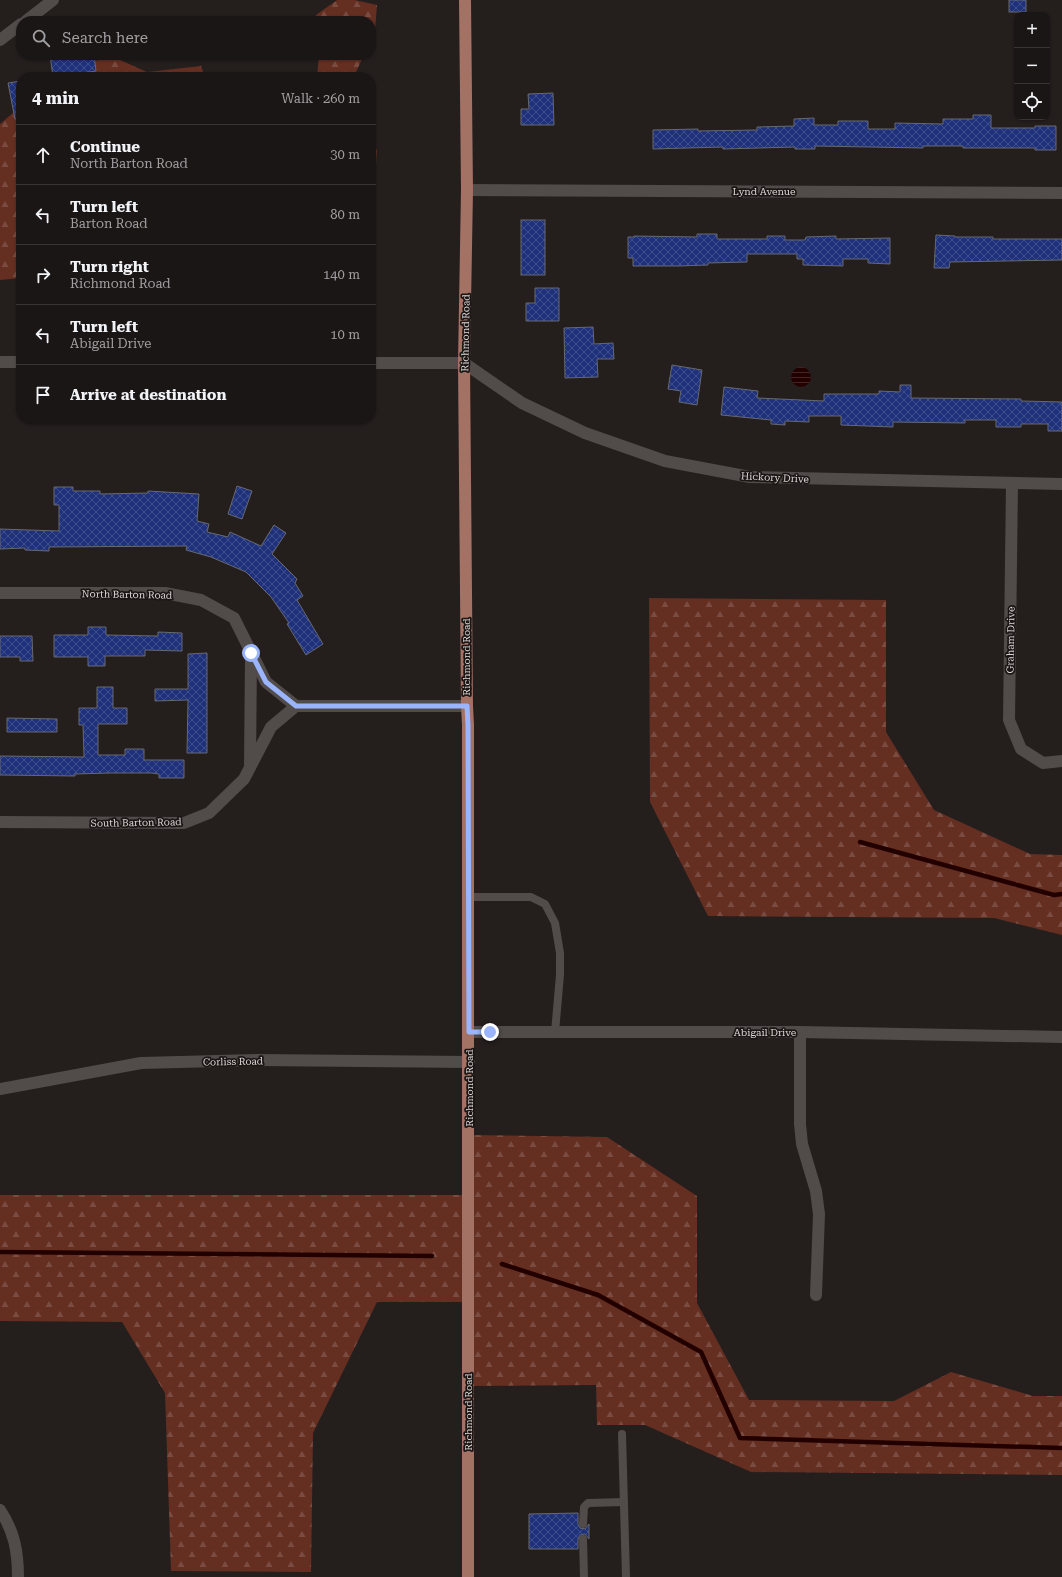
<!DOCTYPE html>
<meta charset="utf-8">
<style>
body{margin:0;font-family:"Roboto Serif",serif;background:#241f1f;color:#f1f3f6}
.controls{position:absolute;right:12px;top:12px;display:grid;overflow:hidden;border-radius:8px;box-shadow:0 1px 3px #0004}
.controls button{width:36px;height:36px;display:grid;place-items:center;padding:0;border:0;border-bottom:1px solid #393535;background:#1b1616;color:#f1f3f6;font:20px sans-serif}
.stop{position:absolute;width:12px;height:12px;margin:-9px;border:3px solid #9ab5fd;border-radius:50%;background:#fff}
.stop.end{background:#9ab5fd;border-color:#fff;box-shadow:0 1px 4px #0008}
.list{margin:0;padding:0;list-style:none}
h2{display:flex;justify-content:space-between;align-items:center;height:52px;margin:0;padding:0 16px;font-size:17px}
h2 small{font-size:13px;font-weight:400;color:#a09fa1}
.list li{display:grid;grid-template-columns:26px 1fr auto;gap:12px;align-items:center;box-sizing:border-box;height:60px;padding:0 16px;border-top:1px solid #393535}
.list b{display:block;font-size:15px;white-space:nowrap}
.list p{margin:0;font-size:13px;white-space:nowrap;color:#a09fa1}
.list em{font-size:13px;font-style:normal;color:#a09fa1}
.icon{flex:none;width:22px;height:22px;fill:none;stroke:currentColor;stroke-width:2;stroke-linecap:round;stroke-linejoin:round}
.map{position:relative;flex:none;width:1062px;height:1577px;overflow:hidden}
.search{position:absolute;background:#1b1616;box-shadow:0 1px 3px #0004;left:16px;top:16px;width:360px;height:44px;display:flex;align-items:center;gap:10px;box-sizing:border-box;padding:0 14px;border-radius:16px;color:#a09fa1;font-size:15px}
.panel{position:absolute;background:#1b1616;box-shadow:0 1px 3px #0004;left:16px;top:72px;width:360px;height:352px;border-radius:16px}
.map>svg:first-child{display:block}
.forest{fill:url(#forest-firs)}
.water{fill:url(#water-rules)}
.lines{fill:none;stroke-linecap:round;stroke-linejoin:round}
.stream{stroke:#230000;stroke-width:4.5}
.building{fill:url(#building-cross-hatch);stroke:#67696f}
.lane{stroke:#514b49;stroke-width:8}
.street{stroke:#514b49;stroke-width:12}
.secondary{stroke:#514b49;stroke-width:12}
.primary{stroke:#a47165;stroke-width:12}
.route{stroke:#9ab5fd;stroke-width:5}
.labels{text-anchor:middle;stroke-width:3.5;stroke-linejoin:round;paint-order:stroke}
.street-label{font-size:10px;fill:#dedad9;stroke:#1b1514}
</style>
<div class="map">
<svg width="1062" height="1577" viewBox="0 0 1062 1577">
<defs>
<pattern id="forest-firs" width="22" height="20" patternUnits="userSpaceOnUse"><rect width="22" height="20" fill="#642e21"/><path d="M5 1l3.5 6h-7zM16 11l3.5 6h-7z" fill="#7a4c41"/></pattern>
<pattern id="water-rules" width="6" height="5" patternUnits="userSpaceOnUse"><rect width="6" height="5" fill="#230000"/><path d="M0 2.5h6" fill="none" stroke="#422525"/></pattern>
<pattern id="building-cross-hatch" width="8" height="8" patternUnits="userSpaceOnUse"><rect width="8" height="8" fill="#1f317a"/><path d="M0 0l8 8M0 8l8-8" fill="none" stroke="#3f4e8c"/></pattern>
</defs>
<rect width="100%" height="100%" fill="#241e1d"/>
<g class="forest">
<path d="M337,0h18l22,5 -2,25 -4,9v-18h-55v-6z"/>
<path d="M109,55l38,17 54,-6 4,11h-144z"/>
<path d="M319,55h45l-8,17v5h-39z"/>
<path d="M21,106v172l-21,2v-156z"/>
<path d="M371,143l6,7 -6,90z"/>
<path d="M649,598l237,2v132l48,78 96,44 32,1v80l-68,-17 -286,-2 -58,-114z"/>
<path d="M469,1135l138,2 90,59v107l52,97 145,1 57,-29 82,24h29v79l-311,-3 -106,-47h-48l-1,-40 -128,1v-84h-91l-64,131 -2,139 -140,-1 -6,-178 -43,-71 -122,-1v-126h468z"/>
</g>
<circle class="water" cx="801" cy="377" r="10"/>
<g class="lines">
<g class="stream">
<path d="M860,842l194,53 8,-1"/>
<path d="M0,1252l432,4"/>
<path d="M502,1264l96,31 103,57 39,86 322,10"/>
</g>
</g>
<g class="building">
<rect x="1009" y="0" width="17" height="12"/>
<path d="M50,55h44l2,16 -43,6z"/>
<path d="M21,81v37l-6,1 -7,-36z"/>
<path d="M553,93l1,32h-33v-16h8l-1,-15z"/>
<path d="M973,115h18v13h44v-2h21v24h-21v-2h-72v-2h-40v2l-108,-2v3h-20v-2l-72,2v-2l-70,2v-19l45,-1v2l59,-1v-3l37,-1v-7l20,-1v7h24v-4h30v8h27v-6l48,1v-5h30z"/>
<rect x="521" y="220" width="24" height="55"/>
<path d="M697,234h20v5h50v-3h18v4h20l1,-3 30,-1v3l54,-1v26l-22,-1v-4h-25v7l-40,-1v-6h-6v-5h-50v8l-39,1v2l-29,1h-46v-8h-5v-21h6v-1l63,1z"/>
<path d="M936,235l19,1v1h38v2h69v21l-112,2 -1,6h-15z"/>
<path d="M535,288h24v33h-33v-18h9z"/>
<path d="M593,327l1,17 19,-1 1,16h-17l1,18 -33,1 -1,-50z"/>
<path d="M672,365l30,5 -5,35 -18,-3 2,-11 -13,-2z"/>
<path d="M900,385h11v13l110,1v2l41,1v29h-14v-7h-27v3h-25v-7h-31v3l-72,-1v5l-52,-2v-9h-32v6l-24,-1v4l-14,-1v-4l-50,-5 3,-28 34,4 -1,7 67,3v-7h55v-3l21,1z"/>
<path d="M237,486l15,5 -10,28 -14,-5z"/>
<path d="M54,487h19v4h27v3l48,-1v-2l51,3 -2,27 12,3 -2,8 21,5 2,-5 31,14 13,-21 12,8 -14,21 25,25 -2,4 8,13 -6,4 26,44 -17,11 -19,-31 2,-1 -18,-26 -25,-25 -35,-15 -25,-7 1,-4 -138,1v4l-24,-1v-2l-25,1v-20l59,2v-26h-5z"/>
<path d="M88,627h18v8l52,1v-4l24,1v18l-37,-1v6h-40v10h-17v-9h-34v-22h34z"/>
<path d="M0,636h32l1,25h-13v-4h-20z"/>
<path d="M207,653v100h-20l1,-53 -33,1v-12h33v-35z"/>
<path d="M97,687h16v21h14v16h-29v31h27v-6h19v11h40v18h-25v-4l-8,-1h-41l-35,1v2l-75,-1v-19l84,1 -1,-32h-4v-17h18z"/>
<path d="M7,718l50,1v13h-50z"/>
<path d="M578,1513v11l2,4 5,1 4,-5v15l-4,-5 -5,1 -2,4v10h-49v-35z"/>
</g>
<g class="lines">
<g class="lane">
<path d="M468,897h63l14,7 10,19 5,30v22l-5,57"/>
<path d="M622,1434l4,143"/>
<path d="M583,1524l1,-17 4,-4 36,-1"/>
<path d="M583,1539l1,38"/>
</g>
<g class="street">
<path d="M26,21l27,-21"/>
<path d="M0,40l21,-16"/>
<path d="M467,190l595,3"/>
<path d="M464,363l58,40 63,30 80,28 85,16 312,7"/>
<path d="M1012,483l-3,237 12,29 22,14 19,-2"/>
<path d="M0,593h165l36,7 33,18 32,64 30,24"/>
<path d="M296,706h171"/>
<path d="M250,764l1,-108"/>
<path d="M0,822l184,1 25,-10 35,-34 27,-52 25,-21"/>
<path d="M469,1032h331l262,5"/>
<path d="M800,1032v92l2,20 14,47 3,23 -3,81"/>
<path d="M0,1089l141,-26 117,-3 211,2"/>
<path d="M0,1510c14,21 18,41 18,67"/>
</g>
<g class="secondary">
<path d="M0,362h21"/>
<path d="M371,363h93"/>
</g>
<path class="primary" d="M465,0l2,190 -3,173 3,343 1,19v852"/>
</g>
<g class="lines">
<path class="route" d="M251,653l15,29 30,24h171l1,19 1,307h21"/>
</g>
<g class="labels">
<g class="street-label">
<text x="764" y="195">Lynd Avenue</text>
<text transform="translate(465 333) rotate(-89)" y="4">Richmond Road</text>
<text transform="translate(775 477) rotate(3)" y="4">Hickory Drive</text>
<text transform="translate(127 594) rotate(1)" y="4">North Barton Road</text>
<text transform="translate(1010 640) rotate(-89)" y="4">Graham Drive</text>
<text transform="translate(466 657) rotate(-90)" y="4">Richmond Road</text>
<text transform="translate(136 822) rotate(-1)" y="4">South Barton Road</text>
<text x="765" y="1036">Abigail Drive</text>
<text transform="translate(233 1061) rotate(-1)" y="4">Corliss Road</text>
<text transform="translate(469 1088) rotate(-90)" y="4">Richmond Road</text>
<text transform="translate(468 1412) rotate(-90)" y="4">Richmond Road</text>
</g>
</g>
</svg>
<div class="controls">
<button>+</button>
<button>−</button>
<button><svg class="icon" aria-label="locate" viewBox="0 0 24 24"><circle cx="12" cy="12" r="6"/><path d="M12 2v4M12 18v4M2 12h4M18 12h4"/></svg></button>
</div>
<div class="stop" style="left:251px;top:653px"></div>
<div class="stop end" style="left:490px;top:1032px"></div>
<div class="search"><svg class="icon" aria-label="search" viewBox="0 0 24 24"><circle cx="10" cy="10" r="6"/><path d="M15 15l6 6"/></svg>Search here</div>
<section class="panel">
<h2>4 min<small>Walk · 260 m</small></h2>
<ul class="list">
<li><svg class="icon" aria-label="ahead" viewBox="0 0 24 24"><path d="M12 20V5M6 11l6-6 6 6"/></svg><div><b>Continue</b><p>North Barton Road</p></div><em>30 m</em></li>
<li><svg class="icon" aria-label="left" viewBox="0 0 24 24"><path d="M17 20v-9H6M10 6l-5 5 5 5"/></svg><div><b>Turn left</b><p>Barton Road</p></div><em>80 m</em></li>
<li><svg class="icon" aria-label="right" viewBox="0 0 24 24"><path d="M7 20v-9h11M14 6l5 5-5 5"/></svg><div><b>Turn right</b><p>Richmond Road</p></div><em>140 m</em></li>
<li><svg class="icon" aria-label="left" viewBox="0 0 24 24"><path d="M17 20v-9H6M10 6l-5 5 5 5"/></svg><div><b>Turn left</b><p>Abigail Drive</p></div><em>10 m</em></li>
<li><svg class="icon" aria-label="arrive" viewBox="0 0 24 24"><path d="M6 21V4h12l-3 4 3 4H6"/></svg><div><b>Arrive at destination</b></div></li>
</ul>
</section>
</div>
